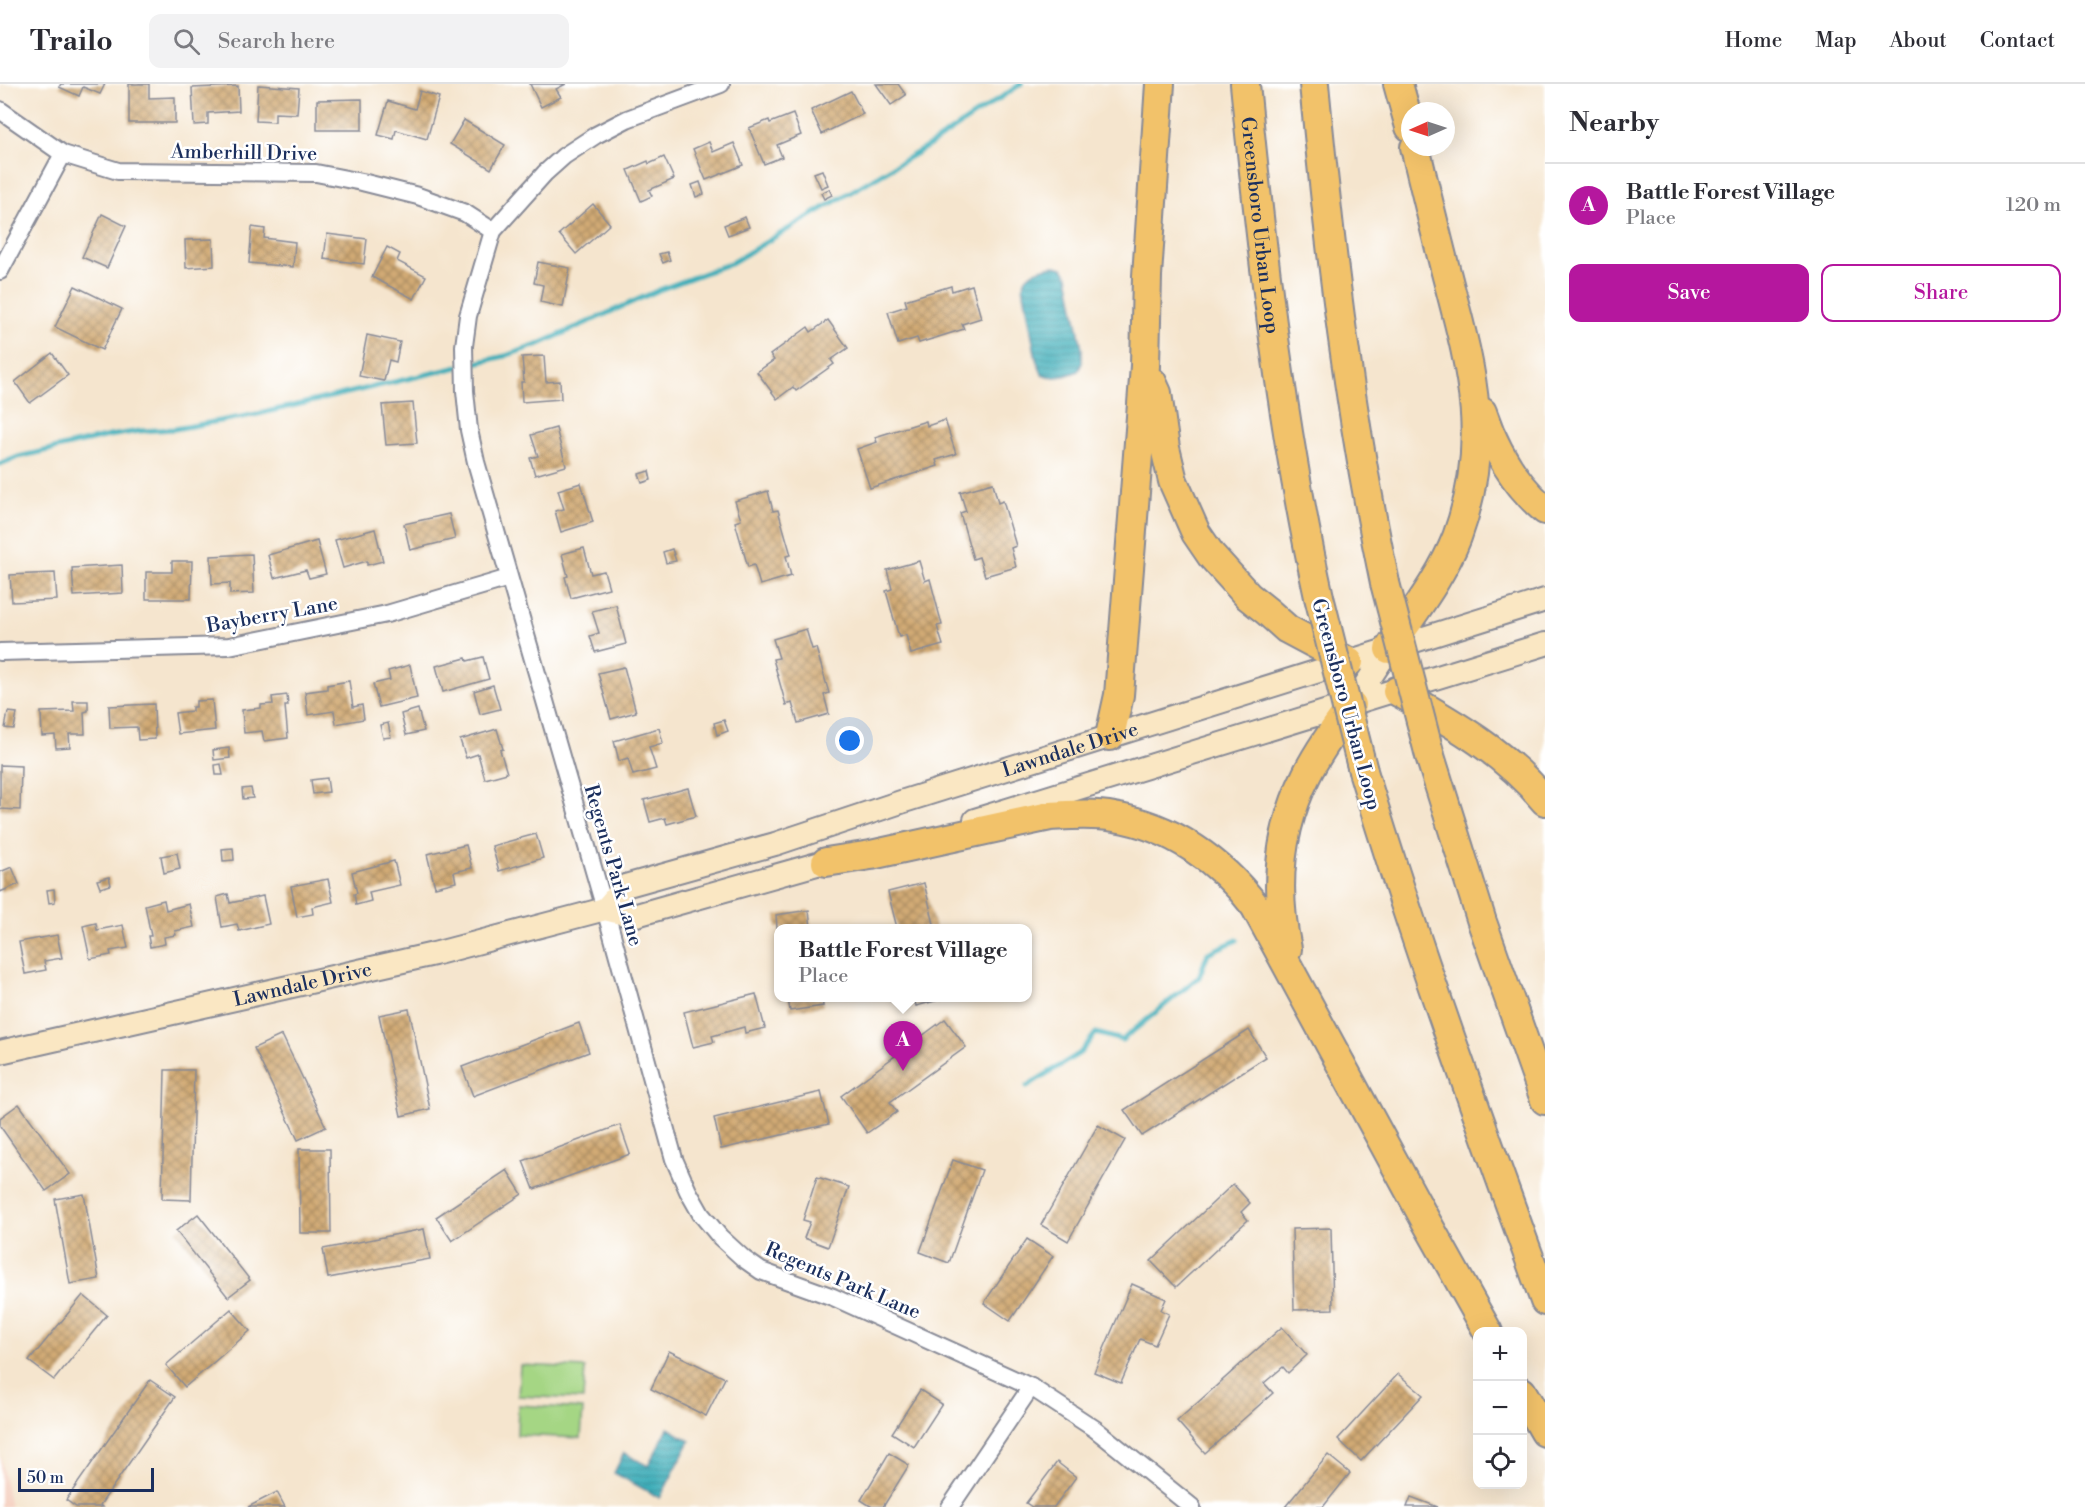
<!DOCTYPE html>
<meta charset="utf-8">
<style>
body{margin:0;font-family:"Libre Bodoni",serif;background:#f2f2f3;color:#2b2b33}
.controls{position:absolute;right:18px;bottom:18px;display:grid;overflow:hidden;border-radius:12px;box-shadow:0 6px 24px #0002}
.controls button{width:54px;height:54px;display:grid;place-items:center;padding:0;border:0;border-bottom:2px solid #e1e1e2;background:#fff;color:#2b2b33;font:30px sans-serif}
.compass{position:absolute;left:1401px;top:18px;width:54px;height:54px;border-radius:50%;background:#fff;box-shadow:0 6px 24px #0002;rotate:267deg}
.scale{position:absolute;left:18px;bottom:15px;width:136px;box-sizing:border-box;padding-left:6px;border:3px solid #1b2f5e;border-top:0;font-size:16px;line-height:21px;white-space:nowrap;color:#1b2f5e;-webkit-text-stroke:4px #fff;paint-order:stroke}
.you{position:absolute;left:850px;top:657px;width:21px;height:21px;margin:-15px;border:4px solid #fff;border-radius:50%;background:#1a73e8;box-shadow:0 0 0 9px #1a73e833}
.badge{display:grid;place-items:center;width:39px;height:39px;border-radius:50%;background:#b5179e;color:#fff;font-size:20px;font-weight:700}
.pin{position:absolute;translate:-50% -50px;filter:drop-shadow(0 2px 3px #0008)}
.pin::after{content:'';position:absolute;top:32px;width:21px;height:18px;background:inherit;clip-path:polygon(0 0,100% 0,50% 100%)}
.popup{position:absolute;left:774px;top:840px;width:258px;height:78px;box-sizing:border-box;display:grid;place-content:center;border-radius:12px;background:#fff;filter:drop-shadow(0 2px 4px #0005);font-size:20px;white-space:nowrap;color:#7c7c81}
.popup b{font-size:22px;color:#2b2b33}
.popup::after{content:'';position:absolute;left:50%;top:100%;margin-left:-12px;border:12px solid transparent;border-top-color:#fff}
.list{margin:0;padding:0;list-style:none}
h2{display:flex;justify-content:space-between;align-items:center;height:78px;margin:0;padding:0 24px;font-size:26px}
h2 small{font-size:20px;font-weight:400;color:#7c7c81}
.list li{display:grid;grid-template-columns:39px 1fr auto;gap:18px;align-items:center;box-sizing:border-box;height:84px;padding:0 24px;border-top:2px solid #e1e1e2}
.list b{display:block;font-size:22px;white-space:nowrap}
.list p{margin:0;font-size:20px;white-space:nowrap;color:#7c7c81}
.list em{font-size:20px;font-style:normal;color:#7c7c81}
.actions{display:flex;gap:12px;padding:18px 24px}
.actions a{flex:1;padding:14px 0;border:2px solid #b5179e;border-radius:12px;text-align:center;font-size:21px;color:#b5179e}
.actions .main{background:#b5179e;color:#fff}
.icon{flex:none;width:33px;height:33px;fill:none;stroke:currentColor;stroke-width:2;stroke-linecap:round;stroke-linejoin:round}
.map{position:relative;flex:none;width:1545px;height:1423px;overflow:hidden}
header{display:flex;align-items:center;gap:36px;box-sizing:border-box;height:84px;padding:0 30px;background:#fff;border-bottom:2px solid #e1e1e2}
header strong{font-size:28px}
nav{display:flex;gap:33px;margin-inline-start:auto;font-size:21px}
.search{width:420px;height:54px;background:#f2f2f3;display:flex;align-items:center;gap:15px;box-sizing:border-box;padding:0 21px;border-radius:12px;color:#7c7c81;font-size:22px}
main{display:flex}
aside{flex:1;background:#fff}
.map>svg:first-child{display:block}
.built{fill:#f5d2c2}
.park{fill:#a5d684;stroke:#608271;stroke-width:1.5}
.water{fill:url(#water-rules);stroke:#2c6e8c;stroke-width:1.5}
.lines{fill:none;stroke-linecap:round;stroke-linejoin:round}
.stream{stroke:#3eaeb9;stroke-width:5}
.building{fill:url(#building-cross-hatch)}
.minor-casing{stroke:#888a96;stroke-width:20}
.secondary-casing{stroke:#888a96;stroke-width:26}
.motorway-casing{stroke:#888a96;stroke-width:32}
.minor{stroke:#fff;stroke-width:16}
.secondary{stroke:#fae7c3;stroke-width:22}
.motorway{stroke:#f2c26a;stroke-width:28}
.motorway-bridge-casing{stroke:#888a96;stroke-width:32;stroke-linecap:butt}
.motorway-bridge{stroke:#f2c26a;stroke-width:28}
.labels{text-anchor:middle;stroke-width:5;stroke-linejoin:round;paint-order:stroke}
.street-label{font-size:20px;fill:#1b2f5e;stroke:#fff}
</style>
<header>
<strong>Trailo</strong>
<div class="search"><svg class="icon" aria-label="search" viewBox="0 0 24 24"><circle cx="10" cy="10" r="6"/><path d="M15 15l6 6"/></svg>Search here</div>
<nav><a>Home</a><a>Map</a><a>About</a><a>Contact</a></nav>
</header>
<main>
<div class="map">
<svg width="1545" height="1423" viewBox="0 0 1545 1423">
<defs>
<pattern id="water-rules" width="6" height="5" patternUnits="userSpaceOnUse" patternTransform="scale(1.5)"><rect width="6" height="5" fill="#3eaeb9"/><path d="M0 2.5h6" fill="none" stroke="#338e9a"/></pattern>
<pattern id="building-cross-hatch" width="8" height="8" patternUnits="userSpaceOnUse" patternTransform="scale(1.5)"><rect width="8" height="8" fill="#d1aa74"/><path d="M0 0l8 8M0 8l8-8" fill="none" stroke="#a98b62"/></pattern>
</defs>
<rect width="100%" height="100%" fill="#fff"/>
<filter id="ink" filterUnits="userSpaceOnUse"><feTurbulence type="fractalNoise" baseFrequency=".0167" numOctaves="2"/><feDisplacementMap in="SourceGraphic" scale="12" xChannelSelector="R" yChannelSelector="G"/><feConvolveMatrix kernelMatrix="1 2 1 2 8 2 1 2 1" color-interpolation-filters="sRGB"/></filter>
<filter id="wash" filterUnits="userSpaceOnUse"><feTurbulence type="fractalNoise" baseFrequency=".008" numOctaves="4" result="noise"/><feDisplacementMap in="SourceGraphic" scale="24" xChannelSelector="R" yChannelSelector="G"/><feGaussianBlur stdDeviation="1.35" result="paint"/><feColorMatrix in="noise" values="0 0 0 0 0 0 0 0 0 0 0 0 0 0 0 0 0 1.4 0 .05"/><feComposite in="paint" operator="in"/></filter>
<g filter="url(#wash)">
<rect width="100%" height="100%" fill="#f5e5ce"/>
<path class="built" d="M0,1371l10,52h-10z"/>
<g class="park">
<path d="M520,1281l65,3 -2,31 -65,-3z"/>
<path d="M518,1321l65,4 -2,29 -64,-3z"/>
</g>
<g class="water">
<path d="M1055,182l8,2 5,8 14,73v14l-4,8c-11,5 -24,9 -36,3l-6,-15 -13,-73c3,-15 19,-18 32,-20z"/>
<path d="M668,1344l22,13 -30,57 -46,-25 10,-20 24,13z"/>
</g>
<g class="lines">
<g class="stream">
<path d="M0,380l18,-7 91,-21 31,-5 35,-2 83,-15 247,-58 32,-11 122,-55 72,-27 199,-118 91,-61"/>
<path d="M1027,1002l53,-33 16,-20 26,7 77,-63 9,-24 29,-13"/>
</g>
</g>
<g id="blocks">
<g class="building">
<path d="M61,0h44l-5,10 -17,-7 -4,9 -20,-9z"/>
<path d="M129,0h20v14l26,-1v26h-46z"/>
<path d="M530,0h36l-10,5 5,8 -20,10z"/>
<path d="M876,0h22l8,11 -15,10z"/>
<path d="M258,1l41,3 -2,26 -22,-1v9l-19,-1z"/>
<path d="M238,2l1,25 -31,2v11l-14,1 -2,-37z"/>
<path d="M420,7l19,6 -12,42 -31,-9 -2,9 -16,-4 10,-34 27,8z"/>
<path d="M851,7l12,23 -41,20 -11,-24z"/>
<path d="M362,15v31h-45v-30z"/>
<path d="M793,30l8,21 -24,10 5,12 -18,7 -15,-36 20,-8 1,3z"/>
<path d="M464,36l41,25 -14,24 -41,-25z"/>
<path d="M709,58l4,10 21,-9 9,22 -37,15 -13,-31z"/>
<path d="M664,73l10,22 -25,11 3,6 -11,5 -13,-31 20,-9 1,3z"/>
<path d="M822,86l6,15 -7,3 -7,-15z"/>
<path d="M700,98l4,12 -8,3 -4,-12z"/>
<path d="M829,105l3,6 -8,4 -3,-6z"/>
<path d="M593,120l17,20 -34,30 -17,-20z"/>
<path d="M102,130l24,12 -19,42 -25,-11z"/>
<path d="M745,133l4,10 -21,8 -4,-10z"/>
<path d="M252,143l13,2 -1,9 31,4 -2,25 -44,-4z"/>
<path d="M327,150l40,5 -3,25 -40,-5z"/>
<path d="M213,155l1,27 -28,2 -1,-28z"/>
<path d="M387,163l13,7 -3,7 29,15 -12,23 -42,-22z"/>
<path d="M667,168l3,8 -7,3 -4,-9z"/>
<path d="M538,178l32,6 -7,39 -23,-5 3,-17 -9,-2z"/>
<path d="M972,201l9,33 -19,6 2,5 -45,14 -2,-5 -19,6 -10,-32 19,-6 -2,-6 46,-14 1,5z"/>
<path d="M75,202l47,23 -20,41 -47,-23z"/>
<path d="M828,236l20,28 -17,12 3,4 -38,27 -3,-4 -16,12 -20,-27 17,-12 -4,-5 38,-28 3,5z"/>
<path d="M367,251l33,7 -4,20 -7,-2 -5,21 -25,-5z"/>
<path d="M52,269l16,22 -38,28 -15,-21z"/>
<path d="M544,272l2,26 14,-1 1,18 -39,3 -1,-20h3l-2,-25z"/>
<path d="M413,319l4,40 -31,2 -4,-40z"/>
<path d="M945,336l11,34 -20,6 2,6 -68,22 -13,-39 20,-7 -2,-5 51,-16 1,5z"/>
<path d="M556,344l10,38 -31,9 -5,-17 8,-2 -7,-21z"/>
<path d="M649,387l2,9 -9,3 -3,-9z"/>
<path d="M581,399l12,39 -32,10 -6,-21 9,-2 -6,-19z"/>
<path d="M993,399l5,20 5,-2 13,45 -5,2 5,19 -31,9 -6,-19 -6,2 -13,-46 6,-2 -6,-19z"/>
<path d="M768,407l5,20 5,-1 13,45 -5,1 5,20 -31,9 -6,-20 -6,2 -13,-45 6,-2 -6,-19z"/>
<path d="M449,430l6,25 -45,11 -6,-26z"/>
<path d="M375,445l8,32 -16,4v-4l-24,7 -8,-28z"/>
<path d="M317,457l9,33 -17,4 -3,-8 -32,8 -6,-23z"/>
<path d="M584,464l7,26 13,-3 5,17 -38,10 -6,-21 3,-1 -6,-22z"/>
<path d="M672,465l4,12 -10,2 -3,-11z"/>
<path d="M252,470l2,39 -24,1v-11l-18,1 -1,-28z"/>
<path d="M172,477h20l-1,38h-45v-27h26z"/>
<path d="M919,477l6,20 5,-2 12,46 -5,1 6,19 -32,9 -5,-19 -7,2 -13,-46 6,-2 -5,-19z"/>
<path d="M122,481l1,28 -49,3 -2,-28z"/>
<path d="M55,489l2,27 -45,2 -2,-27z"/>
<path d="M616,521l10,39 -31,8 -5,-16 9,-3 -7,-22z"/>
<path d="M806,545l6,20 4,-1 13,45 -5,2 5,19 -31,9 -6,-20 -6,2 -13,-46 6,-1 -6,-19z"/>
<path d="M483,573l6,22 -46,13 -7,-26 30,-8 1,3z"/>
<path d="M410,581l7,33 -38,9 -6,-23 17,-4 -2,-9z"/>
<path d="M624,583l12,45 -25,7 -13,-46z"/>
<path d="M349,597l4,26 9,-2 2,14 -28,5 -2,-13 -26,4 -3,-23 22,-3v-4z"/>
<path d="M493,601l7,24 -20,5 -6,-23z"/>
<path d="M287,611l1,11h-3l3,32 -24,3 -2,-10 -18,2 -2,-23 19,-2v-3l12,-1 -1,-7z"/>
<path d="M212,616l3,30 -37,4 -3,-21 17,-2v-4h4v-6z"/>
<path d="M73,617h15v10l-4,1 1,22h-16l1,13 -14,1 -1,-13 -13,1 -1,-24 33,-1z"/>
<path d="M154,620l1,35 -17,1 -1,-13 -27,1 -1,-22z"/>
<path d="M418,625l6,22 -18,4 -5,-21z"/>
<path d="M8,628l9,1 -3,16 -9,-1z"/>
<path d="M724,636l4,11 -11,4 -3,-12z"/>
<path d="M388,639l3,14 -8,1 -3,-13z"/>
<path d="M659,644l4,15 -14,4 7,22 -23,6 -5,-17 -9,3 -5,-20z"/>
<path d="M497,645l6,20 -3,1 7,23 -22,6 -7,-25 -12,4 -6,-18z"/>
<path d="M229,664l1,10 -16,2 -1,-10z"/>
<path d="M221,680l2,11h-7l-1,-10z"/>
<path d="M0,681l21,1 -1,44 -20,-1z"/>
<path d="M327,694l2,14 -16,2 -2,-14z"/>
<path d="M251,704l2,10 -10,1 -1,-10z"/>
<path d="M688,704l8,28 -29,8 -2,-6 -15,4 -6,-22z"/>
<path d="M536,750l7,24 -44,13 -7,-25z"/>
<path d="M466,761l6,23 -18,4 2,10 -21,5 -8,-33z"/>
<path d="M233,764l1,12 -11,1 -1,-12z"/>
<path d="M177,769l3,16 -16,4 -3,-17z"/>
<path d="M394,777l6,24 -31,7 2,9 -15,4 -2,-11 3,-1 -5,-21z"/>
<path d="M12,783l7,17 -19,8v-20z"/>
<path d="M109,793l2,8 -11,3 -3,-8z"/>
<path d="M328,795l5,23 -21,5 1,7 -16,3 -6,-31z"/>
<path d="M924,799l11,45h-38l-9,-36z"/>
<path d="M54,805l1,13 -6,1 -2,-13z"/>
<path d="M228,810l2,9 33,-7 6,28 -30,7 -2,-7 -15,3 -5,-30z"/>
<path d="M164,816l2,10 23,-6 5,23 -19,4 1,4 -12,2 1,7 -15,3 -2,-11h3l-6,-31z"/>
<path d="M809,826l2,18h-34l-1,-13z"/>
<path d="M96,839l1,7 26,-5 5,23 -18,3 1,4 -21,4 -7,-33z"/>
<path d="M57,851l5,23 -18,3 2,9 -21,4 -6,-32z"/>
<path d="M756,910l9,34 -20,5 -1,-6 -32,9 2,6 -21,5 -9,-35z"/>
<path d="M788,914h34l1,8 -33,5z"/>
<path d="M914,914h32l-30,8z"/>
<path d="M409,925l21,100 -29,7 -22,-101z"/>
<path d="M945,935l21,28 -76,55 7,10 -30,21 -26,-37z"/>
<path d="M579,939l10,29 -116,44 -11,-29z"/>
<path d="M1249,946l17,27 -124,79 -18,-26z"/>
<path d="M282,951l44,92 -28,13 -44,-92z"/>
<path d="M165,986h29l-3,130 -29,-1z"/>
<path d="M821,1008l8,32 -108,25 -7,-31z"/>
<path d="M19,1020l51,70 -24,17 -46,-65v-8z"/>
<path d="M620,1041l10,29 -96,35 -11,-28z"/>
<path d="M1098,1041l27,15 -57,101 -27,-16z"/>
<path d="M299,1065h31l1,84h-31z"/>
<path d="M953,1076l29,10 -33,93 -29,-11z"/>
<path d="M507,1086l15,24 -70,47 -16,-24z"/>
<path d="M817,1093l32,10 -21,60 -24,-9 6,-16 -7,-2z"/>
<path d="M1233,1100l17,19 -9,9 7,8 -72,67 -25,-26z"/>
<path d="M84,1110l15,85 -29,5 -15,-85z"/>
<path d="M198,1130l52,66 -22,17 -52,-66z"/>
<path d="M1331,1144l2,81 -39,1 -2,-81z"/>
<path d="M424,1145l6,30 -102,19 -5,-29z"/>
<path d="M1027,1155l26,17 -43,65 -26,-18z"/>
<path d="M1132,1200l34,15 -5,11 8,4 -14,31 -15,-6 -19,44 -27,-11z"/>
<path d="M83,1211l24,20 -53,65 -25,-19z"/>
<path d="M231,1225l19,22 -65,56 -19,-22z"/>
<path d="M1282,1243l25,28 -19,18 -5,-6 -19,16 9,10 -68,60 -28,-32z"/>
<path d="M669,1267l56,27 -19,38 -55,-27z"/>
<path d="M1398,1290l25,21 -62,66 -23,-22z"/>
<path d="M150,1296l25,17 -75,108 2,2h-26l-10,-7z"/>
<path d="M920,1306l22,14 -28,43 -22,-14z"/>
<path d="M889,1369l20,12 -26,42h-11l-11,-7z"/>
<path d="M1328,1371l22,18 -27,34h-38z"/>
<path d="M1057,1378l19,15 -22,30h-22l-6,-4z"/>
<path d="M277,1408l8,15h-37z"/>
<path d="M1411,1413l27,10h-31z"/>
</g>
</g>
</g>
<g filter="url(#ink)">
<use href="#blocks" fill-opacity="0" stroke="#888a96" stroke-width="1.5"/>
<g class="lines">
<g class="minor-casing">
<g id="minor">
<path d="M721,0l-94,35 -31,16 -32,21 -19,17 -52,58 -25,85 -4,30 1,45 4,39 7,32 129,447 69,250 14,32 13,23 19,23 24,22 17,12 72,26 198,90 64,42 97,78"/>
<path d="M0,26l63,44 55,17 198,2 46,9 56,14 47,17 28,18"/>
<path d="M0,187l63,-117"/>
<path d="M0,568l229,-6 158,-32 122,-36"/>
<path d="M950,1423l81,-120"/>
</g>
</g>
<g class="secondary-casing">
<g id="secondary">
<path d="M1352,621l37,-56"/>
<path d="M975,736l570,-176"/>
<path id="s1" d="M605,825l20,-23 150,-42 126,-42 644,-202"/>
<path id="s2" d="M0,968l434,-98 171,-45 28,7 209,-59"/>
</g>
</g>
<g class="motorway-casing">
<g id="motorway">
<path id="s3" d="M1245,0c17,173 37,344 74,513"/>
<path d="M1314,0c16,168 36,334 71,499"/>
<path d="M1398,0l12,43"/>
<path d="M1152,298l5,11 8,55 8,33 23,52 15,22 37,41 20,16 19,17 62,33"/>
<path d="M1482,328c13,39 32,71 63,98"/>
<path d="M1389,565c24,-36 52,-71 68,-112 34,-93 16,-162 -8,-253 -12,-46 -23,-91 -34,-137"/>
<path d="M1397,607c54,31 108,61 148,110"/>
<path d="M1110,652l9,-41 26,-329 2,-90 13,-192"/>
<path d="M1430,672l52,166 63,178"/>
<path d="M1363,687c54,179 118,354 182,530"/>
<path d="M826,778l45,-7 179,-39c21,-1 43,-3 64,1 57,9 107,44 141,89l172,317 61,109"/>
<path d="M1287,865c-13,-60 -8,-120 20,-175 12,-24 29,-47 45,-69"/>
<path d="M1522,1308l23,40"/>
</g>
</g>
<use href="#minor" class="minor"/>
<use href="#secondary" class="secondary"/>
<use href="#motorway" class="motorway"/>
<g class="motorway-bridge-casing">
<g id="motorway-bridge">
<path d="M1385,499l45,173"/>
<path d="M1319,513l44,174"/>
</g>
</g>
<use href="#motorway-bridge" class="motorway-bridge"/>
</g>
</g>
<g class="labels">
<g class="street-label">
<text transform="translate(244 68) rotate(1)" y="7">Amberhill Drive</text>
<text dy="7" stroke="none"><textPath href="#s3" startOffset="142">Greensboro Urban Loop</textPath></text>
<text transform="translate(272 530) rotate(-10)" y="7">Bayberry Lane</text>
<text transform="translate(1347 620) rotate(75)" y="7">Greensboro Urban Loop</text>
<text dy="7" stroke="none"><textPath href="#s1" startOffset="496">Lawndale Drive</textPath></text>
<text transform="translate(614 781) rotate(74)" y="7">Regents Park Lane</text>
<text dy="7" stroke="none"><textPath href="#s2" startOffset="310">Lawndale Drive</textPath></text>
<text transform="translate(843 1196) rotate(23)" y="7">Regents Park Lane</text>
</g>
</g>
</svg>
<div class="controls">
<button>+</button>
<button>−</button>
<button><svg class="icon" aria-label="locate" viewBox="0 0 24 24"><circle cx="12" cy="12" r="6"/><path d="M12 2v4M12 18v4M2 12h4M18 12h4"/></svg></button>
</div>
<svg class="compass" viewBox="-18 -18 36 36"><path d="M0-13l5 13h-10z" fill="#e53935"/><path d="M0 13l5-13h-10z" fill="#7c7c81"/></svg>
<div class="scale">50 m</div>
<div class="you"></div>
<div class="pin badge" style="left:903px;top:987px">A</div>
<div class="popup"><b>Battle Forest Village</b>Place</div>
</div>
<aside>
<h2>Nearby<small></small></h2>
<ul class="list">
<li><span class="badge">A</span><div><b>Battle Forest Village</b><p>Place</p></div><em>120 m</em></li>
</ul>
<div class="actions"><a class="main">Save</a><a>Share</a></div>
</aside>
</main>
